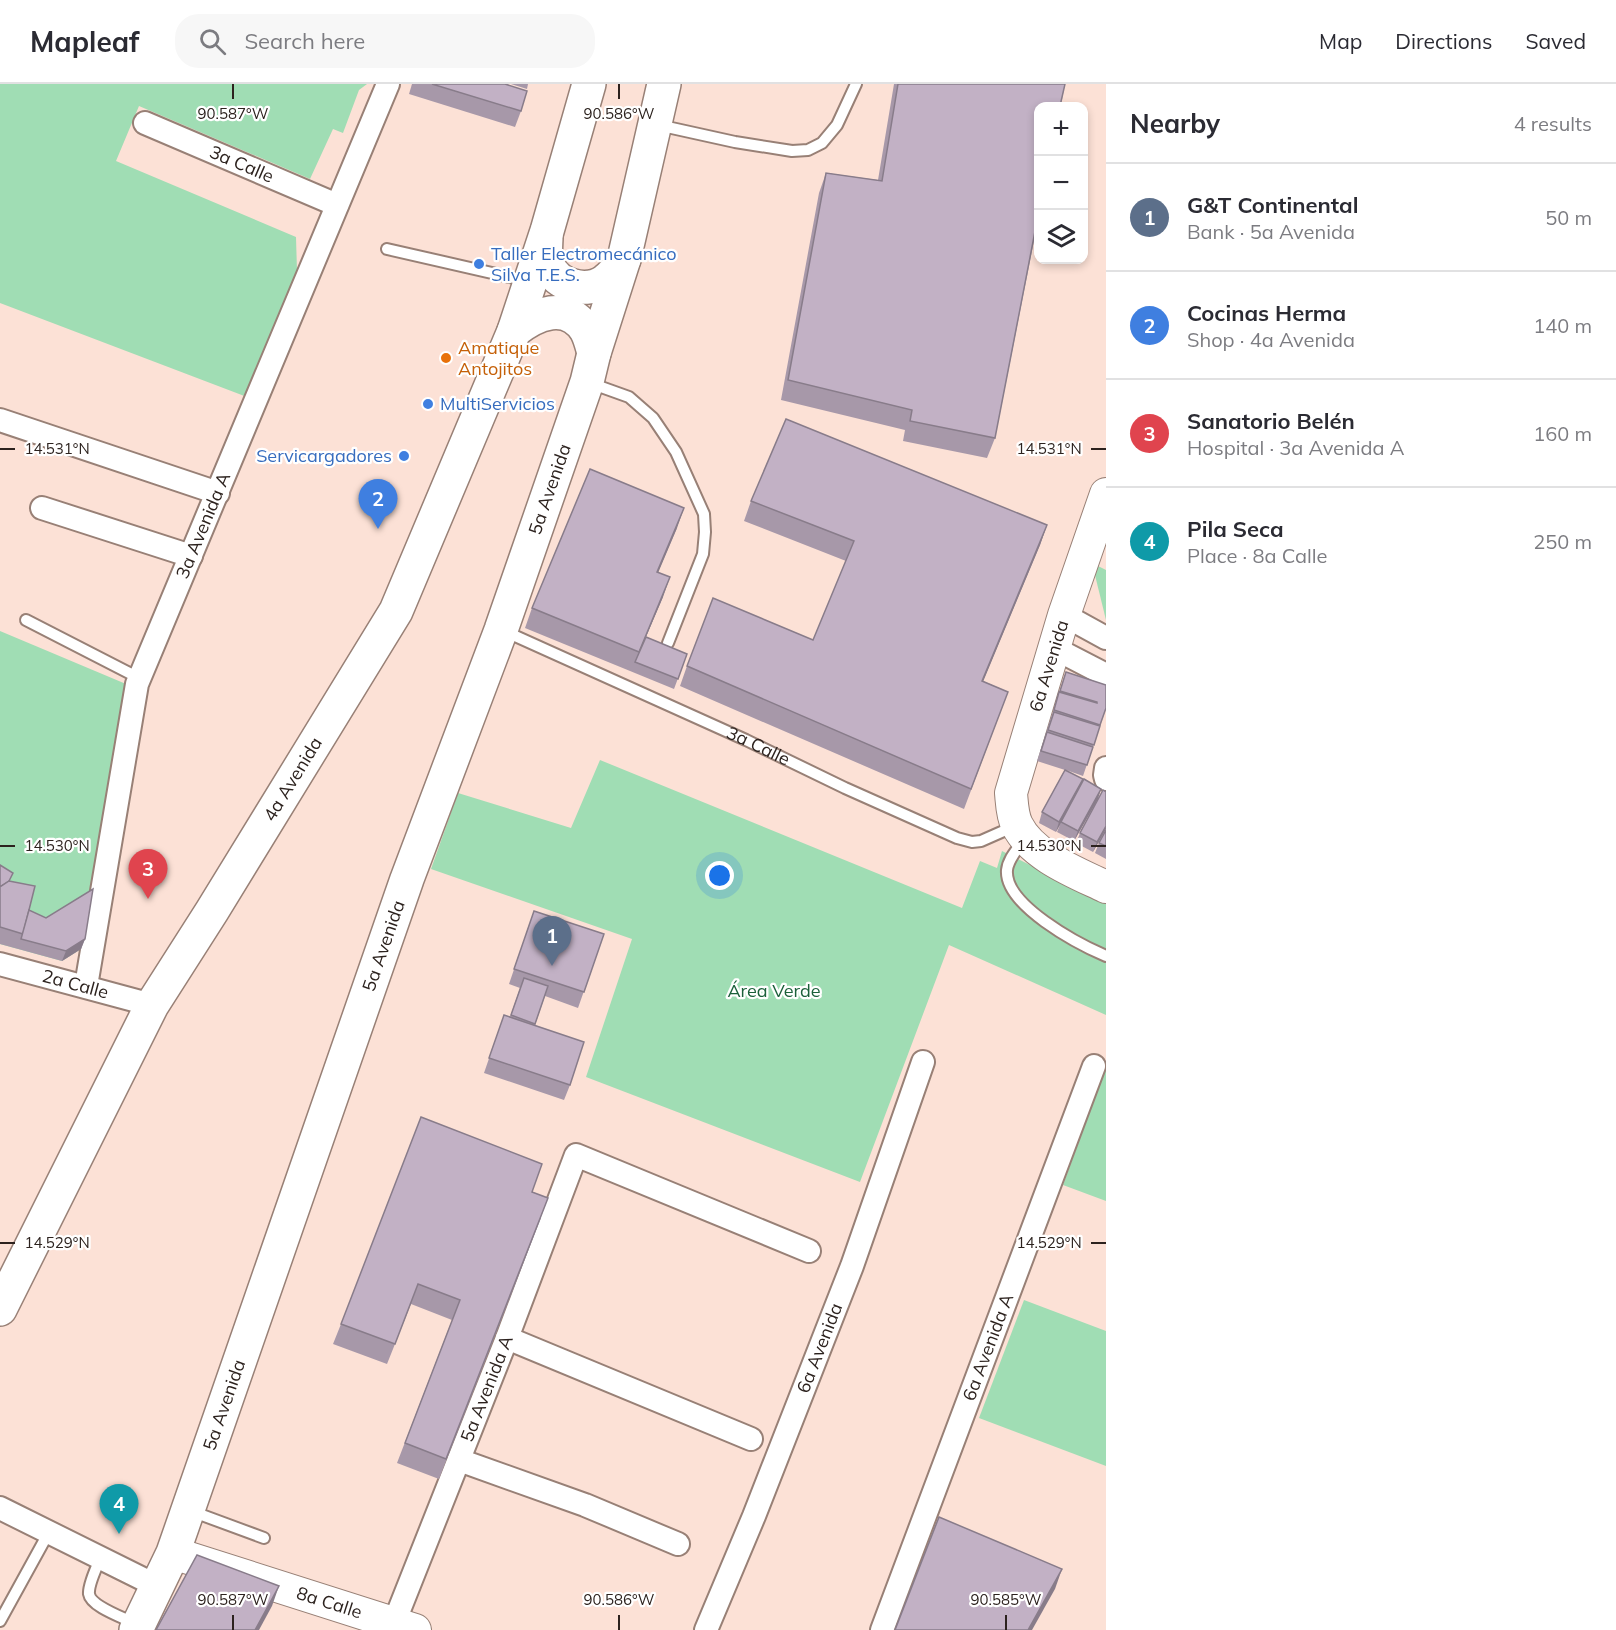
<!DOCTYPE html>
<meta charset="utf-8">
<style>
body{margin:0;font-family:Mulish,sans-serif;background:#f7f7f7;color:#2b2b33}
.controls{position:absolute;right:18px;top:18px;display:grid;overflow:hidden;border-radius:12px;box-shadow:0 3px 9px #0003}
.controls button{width:54px;height:54px;display:grid;place-items:center;padding:0;border:0;border-bottom:2px solid #e1e1e2;background:#fff;color:#2b2b33;font:30px sans-serif}
.you{position:absolute;left:720px;top:792px;width:21px;height:21px;margin:-15px;border:4px solid #fff;border-radius:50%;background:#1a73e8;box-shadow:0 0 0 9px #1a73e833}
.badge{display:grid;place-items:center;width:39px;height:39px;border-radius:50%;background:#97741d;color:#fff;font-size:20px;font-weight:700}
.pin{position:absolute;translate:-50% -50px;filter:drop-shadow(0 2px 3px #0008)}
.pin::after{content:'';position:absolute;top:32px;width:21px;height:18px;background:inherit;clip-path:polygon(0 0,100% 0,50% 100%)}
.list{margin:0;padding:0;list-style:none}
h2{display:flex;justify-content:space-between;align-items:center;height:78px;margin:0;padding:0 24px;font-size:26px}
h2 small{font-size:20px;font-weight:400;color:#7c7c81}
.list li{display:grid;grid-template-columns:39px 1fr auto;gap:18px;align-items:center;box-sizing:border-box;height:108px;padding:0 24px;border-top:2px solid #e1e1e2}
.list b{display:block;font-size:22px;white-space:nowrap}
.list p{margin:0;font-size:20px;white-space:nowrap;color:#7c7c81}
.list em{font-size:20px;font-style:normal;color:#7c7c81}
.icon{flex:none;width:33px;height:33px;fill:none;stroke:currentColor;stroke-width:2;stroke-linecap:round;stroke-linejoin:round}
.map{position:relative;flex:none;width:1106px;height:1546px;overflow:hidden}
header{display:flex;align-items:center;gap:36px;box-sizing:border-box;height:84px;padding:0 30px;background:#fff;border-bottom:2px solid #e1e1e2}
header strong{font-size:28px}
nav{display:flex;gap:33px;margin-inline-start:auto;font-size:21px}
.search{width:420px;height:54px;background:#f7f7f7;display:flex;align-items:center;gap:15px;box-sizing:border-box;padding:0 21px;border-radius:24px;color:#7c7c81;font-size:22px}
main{display:flex}
aside{flex:1;background:#fff}
.map>svg:first-child{display:block}
.green{fill:#a0ddb4}
.lines{fill:none;stroke-linecap:round;stroke-linejoin:round}
.service-casing{stroke:#988076;stroke-width:14}
.minor-casing{stroke:#988076;stroke-width:26}
.secondary-casing{stroke:#988076;stroke-width:34}
.primary-casing{stroke:#988076;stroke-width:36}
.service{stroke:#fff;stroke-width:10}
.minor{stroke:#fff;stroke-width:22}
.secondary{stroke:#fff;stroke-width:32}
.primary{stroke:#fff;stroke-width:33}
.wall{fill:#a798a9}
.shaded-wall{fill:#887c8a}
.building{fill:#c2b1c5;stroke:#887c8a;stroke-width:1.5}
.ticks{fill:none;stroke:#2c221e;stroke-width:2}
.shop-dot{fill:#3f7fe0;stroke:#fff;stroke-width:2}
.food-dot{fill:#e8710a;stroke:#fff;stroke-width:2}
.labels{text-anchor:middle;stroke-width:4.5;stroke-linejoin:round;paint-order:stroke}
.street-label{font-size:18px;fill:#2c221e;stroke:#fff}
.shop-label{font-size:18px;fill:#366cbe;stroke:#fff;text-anchor:start}
.food-label{font-size:18px;fill:#c56008;stroke:#fff;text-anchor:start}
.park-label{font-size:18px;fill:#1b603a;stroke:#fff}
.ticks-label{font-size:15px;text-anchor:middle;fill:#2c221e;stroke:#fff;stroke-width:4.5;stroke-linejoin:round;paint-order:stroke}
</style>
<header>
<strong>Mapleaf</strong>
<div class="search"><svg class="icon" aria-label="search" viewBox="0 0 24 24"><circle cx="10" cy="10" r="6"/><path d="M15 15l6 6"/></svg>Search here</div>
<nav><a>Map</a><a>Directions</a><a>Saved</a></nav>
</header>
<main>
<div class="map">
<svg width="1106" height="1546" viewBox="0 0 1106 1546">
<rect width="100%" height="100%" fill="#fce1d6"/>
<g class="green">
<path d="M0,0h367l-8,6 -16,43 -10,-4 -23,50 -171,-73 -23,55 180,76 1,34 -50,126 -247,-94z"/>
<path d="M1092,479l14,7v50z"/>
<path d="M0,547l126,53 -45,265 -19,12 -62,-17z"/>
<path d="M600,676l362,148 18,-47 17,7 5,-17 104,52v112l-157,-70 -89,237 -274,-105 46,-138 -201,-70 27,-76 113,35z"/>
<path d="M1106,982v135l-43,-16z"/>
<path d="M1024,1216l82,31v135l-127,-48z"/>
</g>
<g class="lines">
<g class="service-casing">
<g id="service">
<path d="M658,41l77,17 57,9 16,-1 14,-7 15,-18 19,-41"/>
<path d="M387,165l140,32"/>
<path d="M590,299l39,14 24,21 23,34 28,62 1,18 -2,22 -35,89"/>
<path d="M26,536l113,58"/>
<path id="s1" d="M504,547l242,109 99,48 112,50 15,4 9,-1 34,-15"/>
<path d="M1023,757c-6,9 -15,18 -16,29 -3,35 71,74 99,86"/>
<path d="M191,1427l73,27"/>
<path d="M101,1473c-4,9 -13,28 -12,37 2,13 36,24 47,30"/>
<path d="M0,1537l49,-89"/>
</g>
</g>
<g class="minor-casing">
<g id="minor">
<path id="s2" d="M145,39l192,82"/>
<path d="M0,336l218,73"/>
<path d="M42,424l149,48"/>
<path d="M1064,531l42,23"/>
<path d="M1054,564l52,27"/>
<path d="M1106,684l-1,7 1,4"/>
<path id="s3" d="M0,880l152,41"/>
<path id="s4" d="M86,902l51,-302 251,-600"/>
<path d="M507,1254l244,101"/>
<path d="M459,1376l126,45 93,39"/>
<path d="M0,1424l157,78"/>
<path id="s5" d="M394,1539l113,-285 69,-183 233,96"/>
<path id="s6" d="M706,1546l48,-114 98,-250 71,-204"/>
<path id="s7" d="M882,1546l212,-564"/>
</g>
</g>
<g class="secondary-casing">
<g id="secondary">
<path d="M1106,410l-42,121 -53,178c1,10 1,22 6,32 15,31 60,48 89,62"/>
<path id="s8" d="M173,1469l242,77"/>
</g>
</g>
<g class="primary-casing">
<g id="primary">
<path d="M546,152c0,10 -2,19 2,29 9,21 38,29 57,16 8,-6 14,-14 19,-22"/>
<path d="M514,247c21,-17 53,-31 72,-1 4,7 6,16 8,23"/>
<path id="s9" d="M0,1225l152,-304 60,-94 184,-300 118,-280 33,-100 42,-147"/>
<path id="s10" d="M136,1546l37,-77 234,-674 94,-249 86,-248 7,-29 30,-94 40,-175"/>
</g>
</g>
<use href="#service" class="service"/>
<use href="#minor" class="minor"/>
<use href="#secondary" class="secondary"/>
<use href="#primary" class="primary"/>
</g>
<g class="wall">
<path d="M412,0h93l16,27 -6,16 -106,-33z"/>
<path d="M511,0h17l-1,5z"/>
<path d="M894,0h171l-70,354 -8,20 -84,-17 2,-11 -124,-30 38,-207 7,-20 52,7z"/>
<path d="M751,417l296,24 -7,20 -57,136 25,11 -44,117 -284,-123 7,-20 126,-26 33,-79 -102,-40z"/>
<path d="M677,444l-19,44 5,25 -17,40 41,17 -13,35 -149,-61 7,-20z"/>
<path d="M1066,588l40,36 -23,68 -17,-6 17,9 -4,10 19,10 -24,42 -17,-9 4,-10 15,-27 -20,37 -17,-9 3,-11 23,-42 -28,-9 19,-59z"/>
<path d="M1106,745l-13,23 -17,-9 4,-10z"/>
<path d="M1106,746v29l-11,-6 4,-10z"/>
<path d="M0,781l10,16 19,29 56,29 -4,10 -19,12 -62,-17z"/>
<path d="M534,827l70,23 -26,74 -33,-12 -10,29 35,60 -6,15 -80,-27 20,-58 6,2 10,-29 -11,-4z"/>
<path d="M532,1108l9,26 -102,261 -42,-16 55,-143 -41,-16 -24,60 -54,-20 8,-20z"/>
</g>
<g class="shaded-wall">
<path d="M684,424l-7,20 -27,64 7,-20z"/>
<path d="M1047,441l-7,20 -65,156 7,-20z"/>
<path d="M670,493l-7,20 -28,65 4,-10z"/>
<path d="M1083,695l-4,10 -23,43 3,-10z"/>
<path d="M1101,705l-3,10 -24,42 4,-10z"/>
<path d="M1106,742v3l-13,23 4,-10z"/>
<path d="M85,855l-4,10 -19,12 4,-10z"/>
<path d="M1062,1485l-7,20 -23,41h-4z"/>
<path d="M279,1502l-7,20 -13,24h-4z"/>
</g>
<g class="building">
<path d="M432,0h73l22,7 -6,20z"/>
<path d="M898,0h167l-5,22h-22v110l-43,222 -85,-17 2,-11 -124,-30 38,-207 56,8z"/>
<path d="M786,335l261,106 -65,156 26,11 -37,97 -284,-123 26,-68 100,42 41,-99 -103,-40z"/>
<path d="M590,385l94,39 -27,64 13,5 -31,75 -107,-44z"/>
<path d="M646,553l41,17 -9,25 -43,-17z"/>
<path d="M1066,588l40,13v23l-6,17 -46,-15 5,-18 38,11v-1l-37,-11z"/>
<path d="M1054,628l46,14 -6,19 -46,-15z"/>
<path d="M1047,648l46,15 -6,18 -46,-14z"/>
<path d="M1065,686l18,9 -24,43 -17,-10z"/>
<path d="M1084,695l17,10 -23,42 -17,-9z"/>
<path d="M1103,706l3,2v34l-9,16 -17,-9z"/>
<path d="M1106,746v16l-7,-3z"/>
<path d="M0,781l13,8 -4,8 -9,6z"/>
<path d="M9,797l26,5 -12,48 -23,-7v-40z"/>
<path d="M93,805l-8,50 -19,12 -45,-12 8,-29 17,8z"/>
<path d="M534,827l70,23 -20,58 -70,-23z"/>
<path d="M524,894l24,8 -13,38 -24,-9z"/>
<path d="M504,931l80,27 -14,43 -81,-27z"/>
<path d="M421,1033l121,47 -10,28 16,6 -102,261 -41,-16 55,-143 -42,-16 -23,60 -54,-20z"/>
<path d="M939,1433l123,52 -34,61h-133z"/>
<path d="M197,1471l82,31 -24,44h-99z"/>
</g>
<path class="ticks" d="M233,0v15M619,0v15M0,365h15M1091,365h15M0,762h15M1091,762h15M0,1159h15M1091,1159h15M233,1531v15M619,1531v15M1006,1531v15"/>
<g class="shop-dot">
<circle cx="479" cy="180" r="6"/>
<circle cx="428" cy="320" r="6"/>
<circle cx="404" cy="372" r="6"/>
</g>
<circle class="food-dot" cx="446" cy="274" r="6"/>
<g class="labels">
<g class="street-label">
<text dy="6" stroke="none"><textPath href="#s2" startOffset="105">3a Calle</textPath></text>
<text dy="6" stroke="none"><textPath href="#s10" startOffset="1214">5a Avenida</textPath></text>
<text dy="6" stroke="none"><textPath href="#s4" startOffset="478">3a Avenida A</textPath></text>
<text transform="translate(1049 582) rotate(-73)" y="6">6a Avenida</text>
<text dy="6" stroke="none"><textPath href="#s1" startOffset="279">3a Calle</textPath></text>
<text dy="6" stroke="none"><textPath href="#s9" startOffset="606">4a Avenida</textPath></text>
<text dy="6" stroke="none"><textPath href="#s10" startOffset="728">5a Avenida</textPath></text>
<text dy="6" stroke="none"><textPath href="#s3" startOffset="78">2a Calle</textPath></text>
<text dy="6" stroke="none"><textPath href="#s6" startOffset="304">6a Avenida</textPath></text>
<text dy="6" stroke="none"><textPath href="#s7" startOffset="302">6a Avenida A</textPath></text>
<text dy="6" stroke="none"><textPath href="#s5" startOffset="252">5a Avenida A</textPath></text>
<text dy="6" stroke="none"><textPath href="#s10" startOffset="242">5a Avenida</textPath></text>
<text dy="6" stroke="none"><textPath href="#s8" startOffset="164">8a Calle</textPath></text>
</g>
<g class="shop-label">
<text x="491" y="176">Taller Electromecánico<tspan x="491" dy="21">Silva T.E.S.</tspan></text>
<text x="440" y="326">MultiServicios</text>
<text x="392" y="378" text-anchor="end">Servicargadores</text>
</g>
<g class="food-label">
<text x="458" y="270">Amatique<tspan x="458" dy="21">Antojitos</tspan></text>
</g>
<g class="park-label">
<text x="774" y="913">Área Verde</text>
</g>
</g>
<g class="ticks-label">
<text x="233" y="35">90.587°W</text>
<text x="619" y="35">90.586°W</text>
<text x="57" y="370">14.531°N</text>
<text x="1049" y="370">14.531°N</text>
<text x="57" y="767">14.530°N</text>
<text x="1049" y="767">14.530°N</text>
<text x="57" y="1164">14.529°N</text>
<text x="1049" y="1164">14.529°N</text>
<text x="233" y="1521">90.587°W</text>
<text x="619" y="1521">90.586°W</text>
<text x="1006" y="1521">90.585°W</text>
</g>
</svg>
<div class="controls">
<button>+</button>
<button>−</button>
<button><svg class="icon" aria-label="layers" viewBox="0 0 24 24"><path d="M12 4l9 5-9 5-9-5zM3 14l9 5 9-5"/></svg></button>
</div>
<div class="you"></div>
<div class="pin badge" style="left:552px;top:882px;background:#5c6f8a">1</div>
<div class="pin badge" style="left:378px;top:445px;background:#3f7fe0">2</div>
<div class="pin badge" style="left:148px;top:815px;background:#e0444e">3</div>
<div class="pin badge" style="left:119px;top:1450px;background:#0f9aa8">4</div>
</div>
<aside>
<h2>Nearby<small>4 results</small></h2>
<ul class="list">
<li><span class="badge" style="background:#5c6f8a">1</span><div><b>G&amp;T Continental</b><p>Bank · 5a Avenida</p></div><em>50 m</em></li>
<li><span class="badge" style="background:#3f7fe0">2</span><div><b>Cocinas Herma</b><p>Shop · 4a Avenida</p></div><em>140 m</em></li>
<li><span class="badge" style="background:#e0444e">3</span><div><b>Sanatorio Belén</b><p>Hospital · 3a Avenida A</p></div><em>160 m</em></li>
<li><span class="badge" style="background:#0f9aa8">4</span><div><b>Pila Seca</b><p>Place · 8a Calle</p></div><em>250 m</em></li>
</ul>
</aside>
</main>
